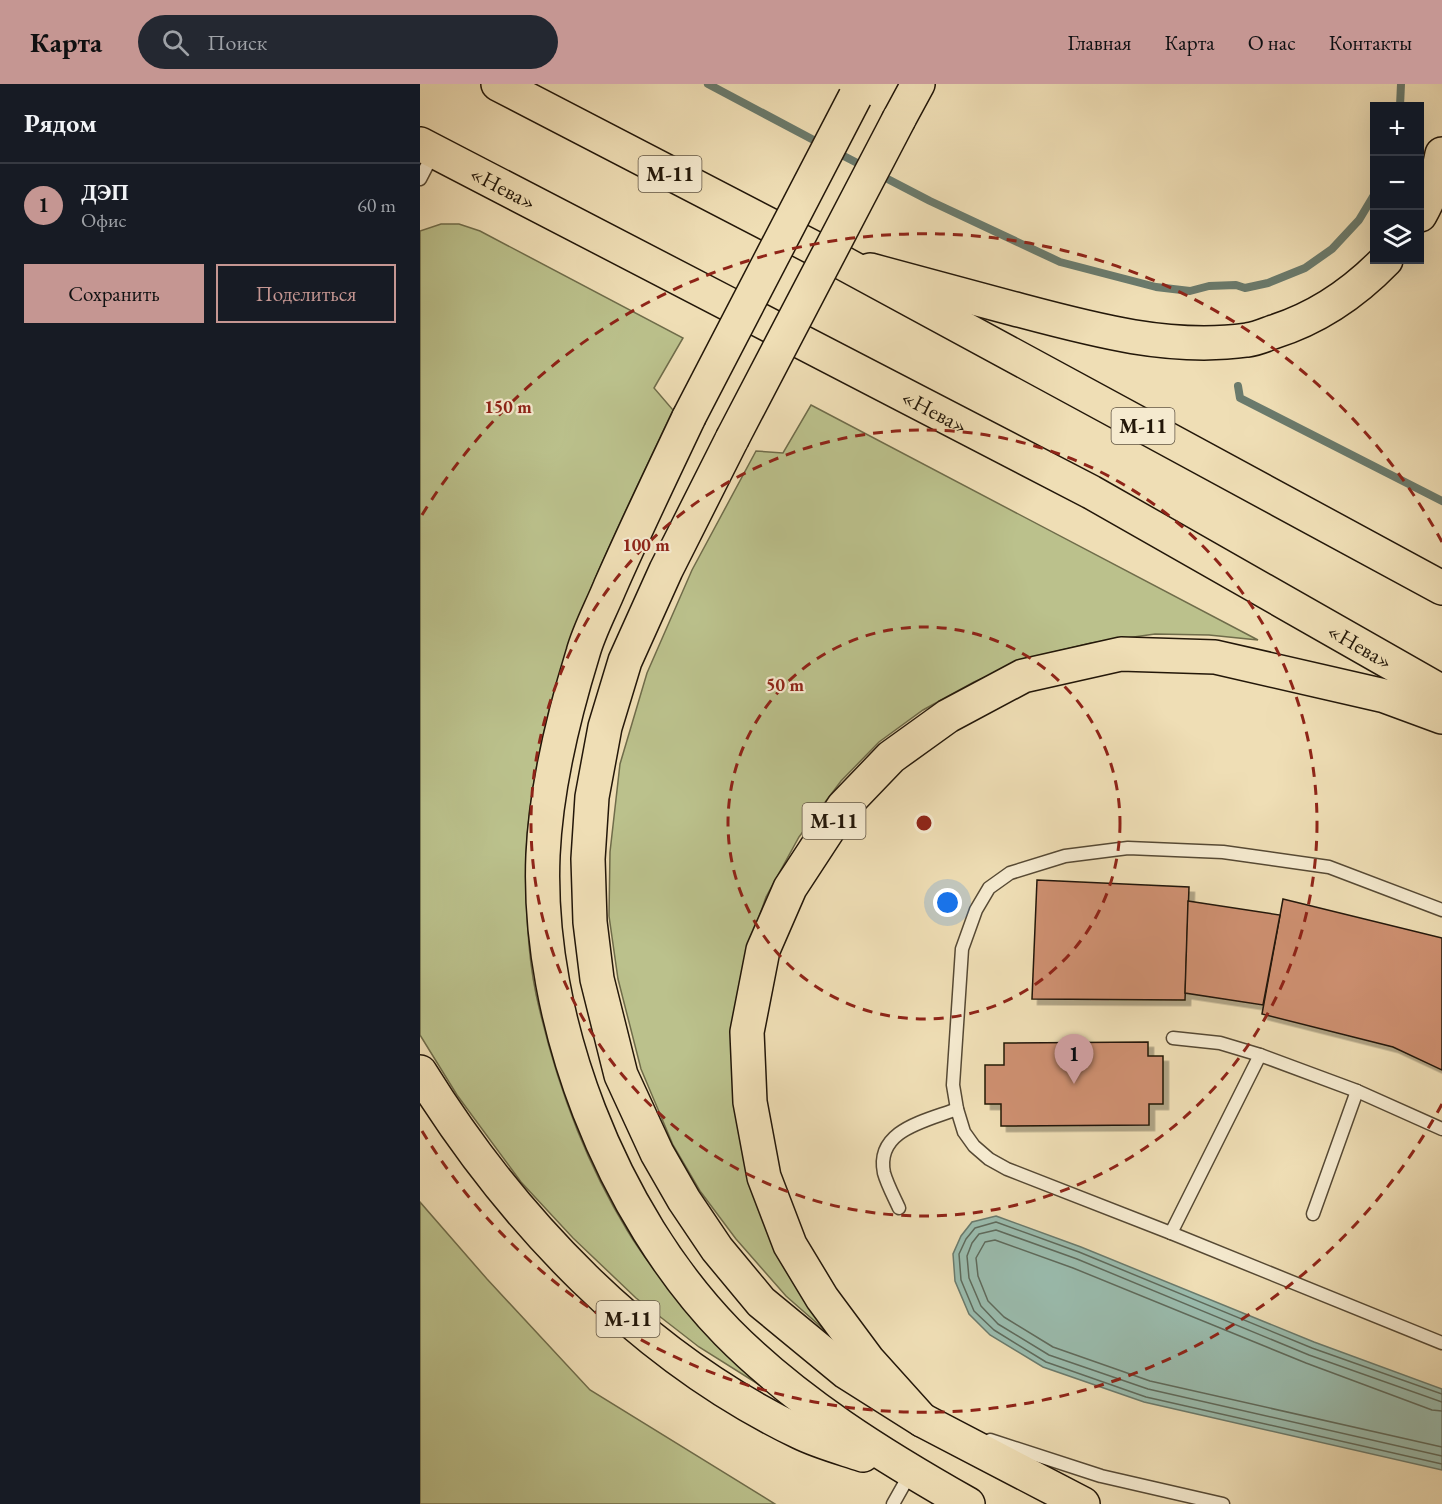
<!DOCTYPE html>
<html lang="ru">
<meta charset="utf-8">
<style>
body{margin:0;font-family:"EB Garamond",serif;background:#242831;color:#f1f3f6}
.controls{position:absolute;right:18px;top:18px;display:grid;overflow:hidden;border-radius:0px;box-shadow:0 6px 24px #0002}
.controls button{width:54px;height:54px;display:grid;place-items:center;padding:0;border:0;border-bottom:2px solid #363941;background:#171b24;color:#f1f3f6;font:30px sans-serif}
.you{position:absolute;left:528px;top:819px;width:21px;height:21px;margin:-15px;border:4px solid #fff;border-radius:50%;background:#1a73e8;box-shadow:0 0 0 9px #1a73e833}
.badge{display:grid;place-items:center;width:39px;height:39px;border-radius:50%;background:#c59692;color:#111;font-size:20px;font-weight:700}
.pin{position:absolute;translate:-50% -50px;filter:drop-shadow(0 2px 3px #0008)}
.pin::after{content:'';position:absolute;top:32px;width:21px;height:18px;background:inherit;clip-path:polygon(0 0,100% 0,50% 100%)}
.list{margin:0;padding:0;list-style:none}
h2{display:flex;justify-content:space-between;align-items:center;height:78px;margin:0;padding:0 24px;font-size:26px}
h2 small{font-size:20px;font-weight:400;color:#9ea1a6}
.list li{display:grid;grid-template-columns:39px 1fr auto;gap:18px;align-items:center;box-sizing:border-box;height:84px;padding:0 24px;border-top:2px solid #363941}
.list b{display:block;font-size:22px;white-space:nowrap}
.list p{margin:0;font-size:20px;white-space:nowrap;color:#9ea1a6}
.list em{font-size:20px;font-style:normal;color:#9ea1a6}
.actions{display:flex;gap:12px;padding:18px 24px}
.actions a{flex:1;padding:14px 0;border:2px solid #c59692;border-radius:0px;text-align:center;font-size:21px;color:#c59692}
.actions .main{background:#c59692;color:#111}
.icon{flex:none;width:33px;height:33px;fill:none;stroke:currentColor;stroke-width:2;stroke-linecap:round;stroke-linejoin:round}
.map{position:relative;flex:none;width:1022px;height:1420px;overflow:hidden}
header{display:flex;align-items:center;gap:36px;box-sizing:border-box;height:84px;padding:0 30px;background:#c59692;color:#111}
header strong{font-size:28px}
nav{display:flex;gap:33px;margin-inline-start:auto;font-size:21px}
.search{width:420px;height:54px;background:#242831;display:flex;align-items:center;gap:15px;box-sizing:border-box;padding:0 21px;border-radius:33px;color:#9ea1a6;font-size:22px}
main{display:flex}
aside{flex:1;background:#171b24}
.map>svg:first-child{display:block}
.green{fill:#bbc18c;stroke:#6f6c4a;stroke-width:1.5}
.water{fill:#9abcae;stroke:#6a7a6c;stroke-width:1.5}
.lines{fill:none;stroke-linecap:round;stroke-linejoin:round}
.shore{stroke:#5e6a5c;stroke-width:1.5}
.stream{stroke:#6a7a6c;stroke-width:8}
.building{fill:#ce9071;stroke:#231709;stroke-width:1.5;filter:url(#shadow)}
.lane-casing{stroke:#564934;stroke-width:15}
.primary-casing{stroke:#231709;stroke-width:36}
.highway-casing{stroke:#231709;stroke-width:36}
.lane{stroke:#f5eacf;stroke-width:12}
.primary{stroke:#efdeb5;stroke-width:33}
.highway{stroke:#efdeb5;stroke-width:33}
.primary-bridge-casing{stroke:#231709;stroke-width:36;stroke-linecap:butt}
.primary-bridge{stroke:#efdeb5;stroke-width:33}
.ring{fill:none;stroke:#8f2418;stroke-width:3;stroke-dasharray:10 8}
.labels{text-anchor:middle;stroke-width:4.5;stroke-linejoin:round;paint-order:stroke}
.shield{fill:#f5eacf;stroke:#625644;stroke-width:1.5}
.shield-label{font-size:21px;font-weight:bold;fill:#231709}
.street-label{font-size:22px;fill:#231709;stroke:#f5eacf}
.centre{fill:#8f2418;stroke:#f5eacf;stroke-width:3}
.ring-label{font-size:18px;text-anchor:middle;font-weight:bold;fill:#8f2418;stroke:#f5eacf;stroke-width:4.5;stroke-linejoin:round;paint-order:stroke}
</style>
<header>
<strong>Карта</strong>
<div class="search"><svg class="icon" aria-label="search" viewBox="0 0 24 24"><circle cx="10" cy="10" r="6"/><path d="M15 15l6 6"/></svg>Поиск</div>
<nav><a>Главная</a><a>Карта</a><a>О нас</a><a>Контакты</a></nav>
</header>
<main>
<aside>
<h2>Рядом<small></small></h2>
<ul class="list">
<li><span class="badge">1</span><div><b>ДЭП</b><p>Офис</p></div><em>60 m</em></li>
</ul>
<div class="actions"><a class="main">Сохранить</a><a>Поделиться</a></div>
</aside>
<div class="map">
<svg width="1022" height="1420" viewBox="0 0 1022 1420">
<defs>
<filter id="shadow"><feDropShadow dx="5.5" dy="5.5" stdDeviation="0" flood-color="#0004"/></filter>
</defs>
<rect width="100%" height="100%" fill="#efdeb5"/>
<filter id="stains"><feTurbulence type="fractalNoise" baseFrequency=".00333" numOctaves="4"/><feColorMatrix values="0 0 0 0 .2 0 0 0 0 .09 0 0 0 0 .02 0 0 0 .5 -.17"/></filter>
<radialGradient id="worn" r=".72"><stop offset=".6" stop-color="#630" stop-opacity="0"/><stop offset="1" stop-color="#630" stop-opacity=".3"/></radialGradient>
<g class="green">
<path d="M21,140h18l21,7 203,107 -29,50 19,22c-45,97 -99,200 -125,305 -11,42 -21,100 -22,144 0,44 1,92 10,135 18,82 47,164 91,236 34,57 93,111 139,159l-67,-42 -63,-49 -63,-60 -52,-56 -64,-87 -37,-60v-804z"/>
<path d="M391,321l447,235 -49,-5 -54,-1 -64,9 -62,15 -55,24 -51,28 -44,32 -38,39 -42,56 -33,60 -19,55 -14,80 102,307 -49,-43 -50,-57 -36,-48 -27,-46 -32,-76 -23,-90 -9,-63 1,-64 10,-88 27,-91 45,-103 64,-119 27,2z"/>
<path d="M0,1118l67,77 103,111 185,114h-355z"/>
</g>
<path class="water" d="M576,1132l85,31 233,95 128,47v81l-298,-68 -101,-35 -53,-32 -21,-21 -14,-33 -2,-27 8,-18 11,-14z"/>
<g class="lines">
<g class="shore">
<path d="M1022,1310l-130,-46 -233,-96 -83,-30 -21,6 -9,11 -7,15 2,26 13,31 20,19 52,32 100,35 296,67"/>
<path d="M1022,1318l-133,-47 -232,-96 -81,-29 -17,4 -7,9 -5,13 2,22 12,28 17,18 51,31 99,34 294,67"/>
<path d="M1022,1327l-10,-1 -126,-47 -233,-95 -78,-28 -10,2 -9,16 2,18 10,25 16,16 49,30 97,34 292,66"/>
</g>
<g class="stream">
<path d="M288,0l115,61"/>
<path d="M980,22l1,-22"/>
<path d="M416,68l29,15"/>
<path d="M458,90l52,27 130,61 96,25 34,4 19,-5 27,-1 9,3 23,-5 37,-15 27,-19 27,-29 15,-25"/>
<path d="M818,302l2,12 202,103"/>
</g>
</g>
<g class="building">
<path d="M617,796l152,7 -4,113 -153,-1z"/>
<path d="M863,815l159,39v132l-49,-23 -131,-33z"/>
<path d="M768,817l92,14 -17,90 -78,-12z"/>
<path d="M728,958v14h15v48h-14v21l-148,1v-22h-16v-39h19v-22z"/>
</g>
<g class="lines">
<g class="lane-casing">
<g id="lane">
<path d="M0,95l14,-27"/>
<path d="M1022,826l-113,-43 -106,-15 -95,-4 -63,8 -55,17 -21,15 -13,22 -14,39 -9,136 4,24 7,23 10,14 15,13 18,10 164,64 271,110"/>
<path d="M753,954l47,5 40,12"/>
<path d="M479,1124c-5,-11 -12,-24 -15,-35 -9,-43 42,-52 73,-64"/>
<path d="M893,1130l44,-123"/>
<path d="M751,1149l89,-178 97,36 85,38"/>
<path d="M570,1356l111,36 122,28"/>
<path d="M473,1420l18,-32"/>
</g>
</g>
<g class="primary-casing">
<g id="primary">
<path d="M479,35l19,-35"/>
<path d="M1000,131c10,-18 19,-41 22,-61"/>
<path d="M450,186c48,13 96,26 145,39 75,20 154,42 232,31 9,-1 18,-5 26,-8 45,-14 81,-39 113,-72"/>
<path d="M269,333c-27,57 -54,113 -79,170 -9,22 -21,44 -27,66 -20,65 -37,134 -40,202 -7,165 69,359 184,477 69,70 156,124 241,172"/>
<path d="M312,355l-66,131 -41,91 -20,66 -13,70 -4,62 2,63 7,57 24,96 36,78 27,47 33,49 44,53 85,70 76,48 161,84"/>
<path d="M0,988c91,147 221,284 379,360 20,10 43,16 64,23"/>
<path d="M502,1336l-54,-60 -46,-62 -32,-53 -26,-68 -14,-75 -3,-70 16,-82 27,-62 53,-81 48,-50 57,-41 75,-40 98,-22 94,3 170,39 57,21"/>
</g>
</g>
<g class="highway-casing">
<g id="highway">
<path d="M78,0l345,179 599,325"/>
<path id="s1" d="M0,60l671,348 351,200"/>
</g>
</g>
<use href="#lane" class="lane"/>
<use href="#primary" class="primary"/>
<use href="#highway" class="highway"/>
<g class="primary-bridge-casing">
<g id="primary-bridge">
<path d="M269,333l166,-320"/>
<path d="M312,355l167,-320"/>
</g>
</g>
<use href="#primary-bridge" class="primary-bridge"/>
</g>
<g class="ring">
<circle cx="504" cy="739" r="196"/>
<circle cx="504" cy="739" r="393"/>
<path d="M1022 1020A589 589 0 0 1 2 1047M2 431A589 589 0 0 1 1022 458"/>
</g>
<g class="labels">
<g class="shield">
<rect x="218.5" y="72" width="63" height="36" rx="4.5"/>
<rect x="691.5" y="324" width="63" height="36" rx="4.5"/>
<rect x="382.5" y="719" width="63" height="36" rx="4.5"/>
<rect x="176.5" y="1217" width="63" height="36" rx="4.5"/>
</g>
<g class="shield-label">
<text x="250" y="97">М-11</text>
<text x="723" y="349">М-11</text>
<text x="414" y="744">М-11</text>
<text x="208" y="1242">М-11</text>
</g>
<g class="street-label">
<text dy="8" stroke="none"><textPath href="#s1" startOffset="94">«Нева»</textPath></text>
<text dy="8" stroke="none"><textPath href="#s1" startOffset="580">«Нева»</textPath></text>
<text dy="8" stroke="none"><textPath href="#s1" startOffset="1066">«Нева»</textPath></text>
</g>
</g>
<circle cx="504" cy="739" r="9" class="centre"/>
<g class="ring-label">
<text x="88" y="329">150 m</text>
<text x="226" y="467">100 m</text>
<text x="365" y="607">50 m</text>
</g>
<rect width="100%" height="100%" filter="url(#stains)"/>
<rect width="100%" height="100%" fill="url(#worn)"/>
</svg>
<div class="controls">
<button>+</button>
<button>−</button>
<button><svg class="icon" aria-label="layers" viewBox="0 0 24 24"><path d="M12 4l9 5-9 5-9-5zM3 14l9 5 9-5"/></svg></button>
</div>
<div class="you"></div>
<div class="pin badge" style="left:654px;top:1000px">1</div>
</div>
</main>
